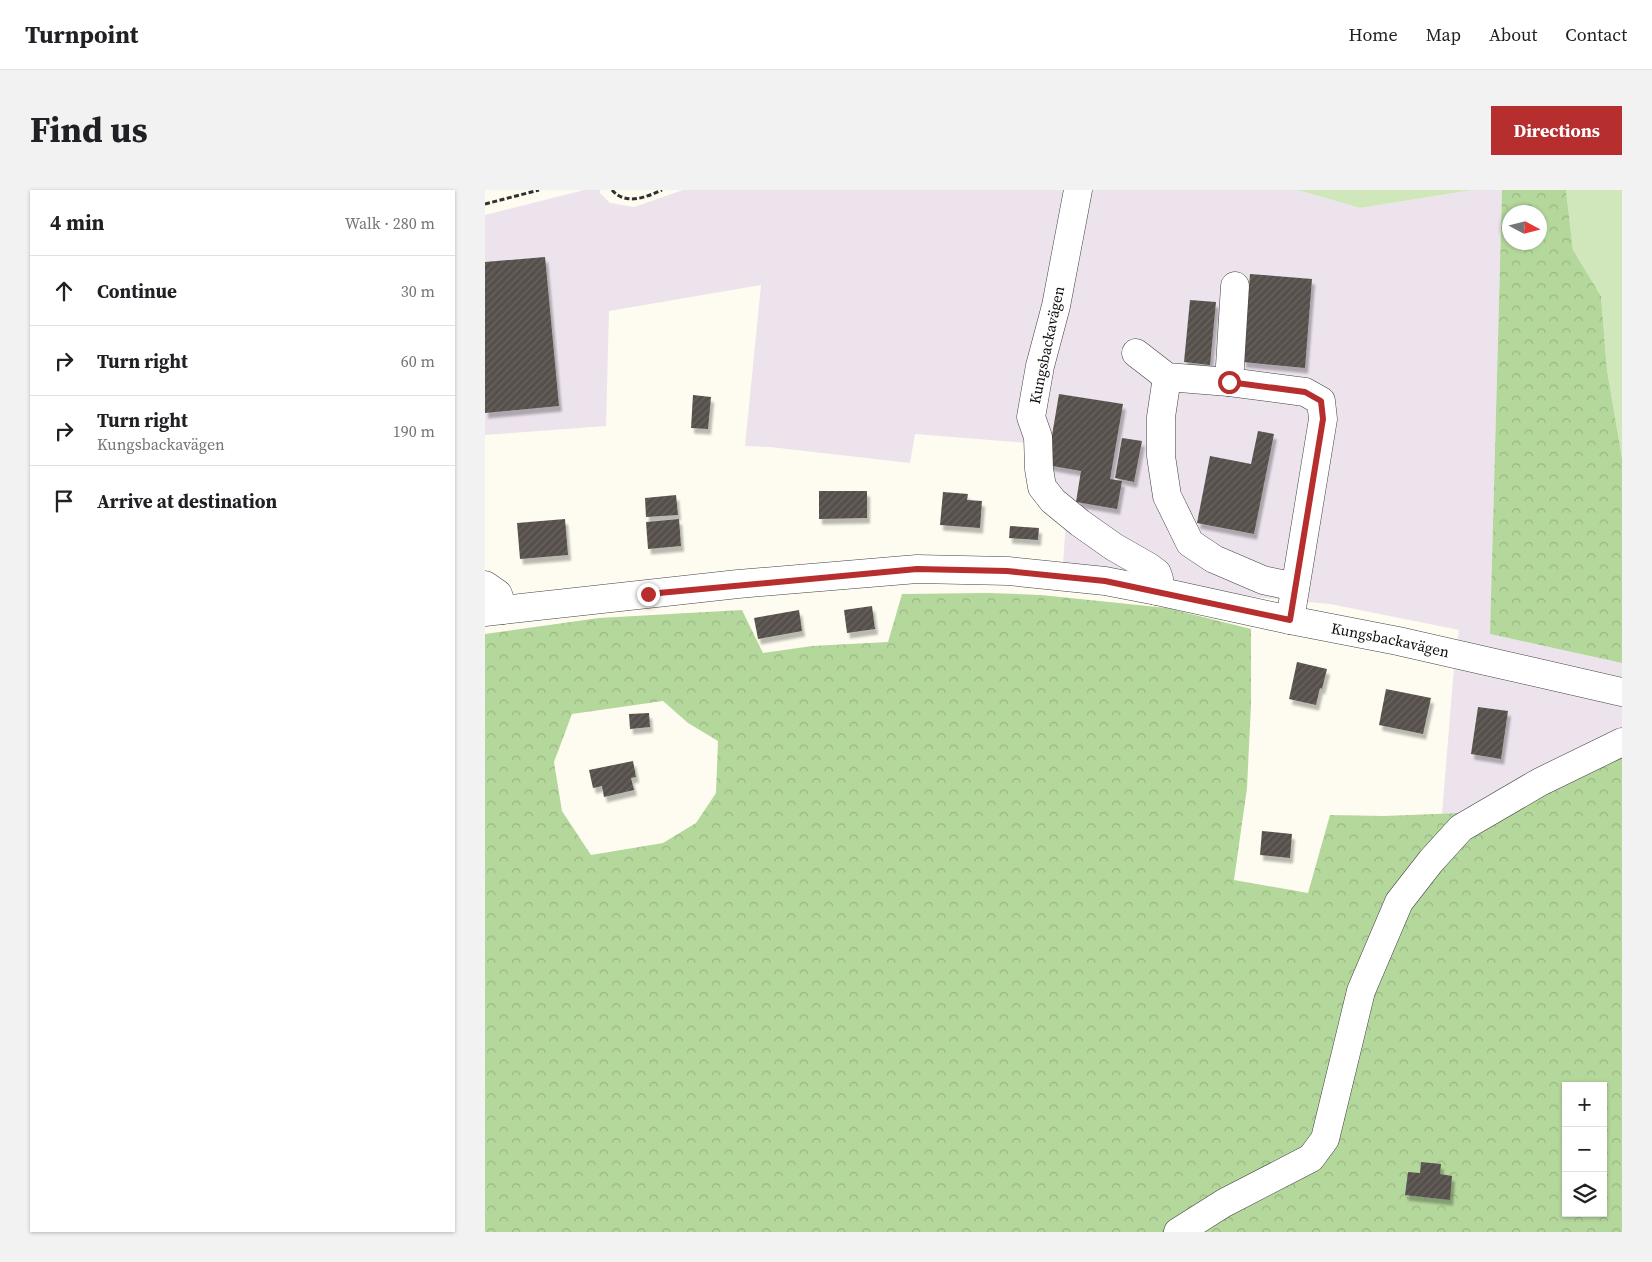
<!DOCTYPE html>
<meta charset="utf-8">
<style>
body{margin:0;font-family:"Source Serif 4",serif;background:#f2f2f2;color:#202124}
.controls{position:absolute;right:15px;bottom:15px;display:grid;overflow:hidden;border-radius:0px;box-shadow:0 1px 4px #0004}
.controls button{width:45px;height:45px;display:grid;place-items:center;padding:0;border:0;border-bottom:1px solid #e0e0e0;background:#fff;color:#202124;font:25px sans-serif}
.compass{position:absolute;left:1017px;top:15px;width:45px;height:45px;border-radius:50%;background:#fff;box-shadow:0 1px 4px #0004;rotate:97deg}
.stop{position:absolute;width:15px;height:15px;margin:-11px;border:4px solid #b72e2f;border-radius:50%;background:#fff}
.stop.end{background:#b72e2f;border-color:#fff;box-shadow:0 1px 5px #0008}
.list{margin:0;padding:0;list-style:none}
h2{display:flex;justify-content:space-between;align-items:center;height:65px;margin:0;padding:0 20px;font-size:21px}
h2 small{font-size:16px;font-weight:400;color:#757577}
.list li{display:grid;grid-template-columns:32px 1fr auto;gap:15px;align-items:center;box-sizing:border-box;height:70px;padding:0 20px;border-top:1px solid #e0e0e0}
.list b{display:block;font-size:19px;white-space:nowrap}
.list p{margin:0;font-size:16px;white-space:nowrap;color:#757577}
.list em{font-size:16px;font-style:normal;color:#757577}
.icon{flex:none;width:28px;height:28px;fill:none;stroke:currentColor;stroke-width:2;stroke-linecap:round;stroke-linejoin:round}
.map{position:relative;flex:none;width:1137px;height:1042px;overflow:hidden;border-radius:0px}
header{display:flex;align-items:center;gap:30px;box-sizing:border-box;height:70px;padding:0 25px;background:#fff;border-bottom:1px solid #e0e0e0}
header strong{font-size:24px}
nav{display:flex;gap:28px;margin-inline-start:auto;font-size:18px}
.intro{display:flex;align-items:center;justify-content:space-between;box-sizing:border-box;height:120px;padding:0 30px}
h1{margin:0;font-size:35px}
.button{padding:12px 22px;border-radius:0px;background:#b72e2f;color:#fff;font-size:18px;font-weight:700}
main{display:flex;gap:30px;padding:0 30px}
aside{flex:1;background:#fff;border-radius:0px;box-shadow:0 1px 4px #0004}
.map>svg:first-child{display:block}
.industrial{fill:#ece3ec}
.grass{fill:#d0e7bb}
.forest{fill:url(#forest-crowns);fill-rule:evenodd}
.building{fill:url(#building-hatch);filter:url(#shadow)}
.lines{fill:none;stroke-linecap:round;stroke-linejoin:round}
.minor-casing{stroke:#414141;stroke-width:29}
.path{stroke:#303030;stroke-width:3;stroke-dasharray:5 2.5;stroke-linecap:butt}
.minor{stroke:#fff;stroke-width:28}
.route{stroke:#b72e2f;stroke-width:6}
.labels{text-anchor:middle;stroke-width:5;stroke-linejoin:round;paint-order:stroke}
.street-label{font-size:15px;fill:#0e0e0e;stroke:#fff}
</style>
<header>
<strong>Turnpoint</strong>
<nav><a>Home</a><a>Map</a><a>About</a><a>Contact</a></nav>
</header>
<div class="intro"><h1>Find us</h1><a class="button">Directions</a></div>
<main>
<aside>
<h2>4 min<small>Walk · 280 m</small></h2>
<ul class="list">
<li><svg class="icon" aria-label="ahead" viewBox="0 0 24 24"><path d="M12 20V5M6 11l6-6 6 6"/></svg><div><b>Continue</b></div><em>30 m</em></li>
<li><svg class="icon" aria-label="right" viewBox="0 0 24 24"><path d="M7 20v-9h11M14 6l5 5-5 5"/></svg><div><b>Turn right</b></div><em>60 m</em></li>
<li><svg class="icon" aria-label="right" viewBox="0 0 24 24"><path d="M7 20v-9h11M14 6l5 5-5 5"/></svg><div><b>Turn right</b><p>Kungsbackavägen</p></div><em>190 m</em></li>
<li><svg class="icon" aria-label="arrive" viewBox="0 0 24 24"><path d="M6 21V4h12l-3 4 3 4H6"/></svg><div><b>Arrive at destination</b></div></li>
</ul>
</aside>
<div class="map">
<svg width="1137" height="1042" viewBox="0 0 1137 1042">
<defs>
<pattern id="forest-crowns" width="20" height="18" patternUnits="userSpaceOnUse" patternTransform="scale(1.25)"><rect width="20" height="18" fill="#b4d79b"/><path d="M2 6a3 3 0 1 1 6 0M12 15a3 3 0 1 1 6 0" fill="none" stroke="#9ab784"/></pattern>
<pattern id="building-hatch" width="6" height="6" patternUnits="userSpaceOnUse" patternTransform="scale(1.25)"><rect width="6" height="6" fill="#56504b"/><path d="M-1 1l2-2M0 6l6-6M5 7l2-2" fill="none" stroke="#696561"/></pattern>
<filter id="shadow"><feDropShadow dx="3" dy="5.5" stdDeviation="1" flood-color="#0004"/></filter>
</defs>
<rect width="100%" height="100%" fill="#fefcf0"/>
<path class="industrial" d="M99,0h16v3l10,10 24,4 49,-17h614l63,18 113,-18h29l-12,444 132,29v67l-162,83 -18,1 12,-147 5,-37 -129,-26 -77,-7 -190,-33 3,-44 -39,-77 -112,-9 -5,29 -140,-16 -25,-1 16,-161 -152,26 -3,115 -121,9v-220z"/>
<g class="grass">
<path d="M812,0h176l-113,18z"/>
<path d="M1081,0h56v268l-15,-88 -6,-74 -28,-46z"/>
</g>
<g class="forest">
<path d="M1017,0h64l7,60 28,46 6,74 15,88v205l-132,-29zM1024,22h30v30h-30z"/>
<path d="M504,403l52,2 126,13 84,21v75l-4,84 -13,92 74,13 22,-78 54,1 76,-3 162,-83v502h-1137v-598l114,-16 143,-8 21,43 49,-7 76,-4 14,-48zM178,511l25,22 30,18 -2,52 -20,30 -33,20 -72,12 -29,-44 -8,-49 18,-48zM1081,896h37v127h-37z"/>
</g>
<g class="building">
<path d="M60,67l14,149 -74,7v-151z"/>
<path d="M765,84l62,5 -7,89 -62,-6z"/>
<path d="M705,110l26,2 -6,63 -26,-3z"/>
<path d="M574,204l64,10 -13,75 12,2 -5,28 -41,-7 5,-31 -34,-6z"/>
<path d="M208,205l18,2 -3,32 -17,-1z"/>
<path d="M773,241l16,3 -20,100 -57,-11 13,-67 41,8z"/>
<path d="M637,248l20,3 -8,41 -19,-4z"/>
<path d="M334,301h48v27l-48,1z"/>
<path d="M458,302l25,2 -1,6 15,1 -2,27 -40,-3z"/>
<path d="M191,305l2,20 -32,2 -1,-19z"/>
<path d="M80,329l3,36 -48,4 -3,-36z"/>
<path d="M194,329l2,27 -33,3 -2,-27z"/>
<path d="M525,336l29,2 -1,12 -29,-2z"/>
<path d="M387,416l3,23 -28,4 -3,-23z"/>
<path d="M314,420l3,21 -44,8 -4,-21z"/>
<path d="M812,472l30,7 -5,20 -2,-1 -4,17 -27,-6z"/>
<path d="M901,499l45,9 -8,36 -44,-9z"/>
<path d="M993,517l30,4 -7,48 -30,-5z"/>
<path d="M164,523l1,14 -20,2 -1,-15z"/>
<path d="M148,571l3,16 -5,1 3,12 -30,7 -2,-11 -9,2 -4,-18z"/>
<path d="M777,641l30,3 -2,24 -30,-3z"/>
<path d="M936,972l20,2 -1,10 12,2 -2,24 -45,-5 3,-23 12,1z"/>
</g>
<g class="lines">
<g class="minor-casing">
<g id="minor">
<path d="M593,0l-22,116 -16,60 -9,51 7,20 1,32 3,18 11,14 27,22 34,24 35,20 8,6 2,6 -2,12"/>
<path d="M651,163l31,24 62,5 76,10 16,9 2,18 -33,201"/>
<path d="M682,187l-6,40v39l6,40 23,47 24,16 49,21 32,7"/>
<path d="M744,192l6,-96"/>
<path d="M0,395l13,9 5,16"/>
<path id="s1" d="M0,422l253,-28 179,-15 91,2 97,10 52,10 133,29 108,21 224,51"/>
<path d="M693,1042l46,-29 87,-45 14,-19 36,-148 38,-89 32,-41 30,-33 79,-46 82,-40"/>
</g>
</g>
<g class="path">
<path d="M127,0c14,16 34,7 50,0"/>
<path d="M0,14l54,-14"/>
</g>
<use href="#minor" class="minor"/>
</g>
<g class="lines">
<path class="route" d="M163,404l269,-25 90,2 98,10 185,39 33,-201 -2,-18 -16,-9 -76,-10"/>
</g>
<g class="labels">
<g class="street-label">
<text transform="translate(562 155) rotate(-78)" y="5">Kungsbackavägen</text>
<text dy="5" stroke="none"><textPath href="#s1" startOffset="914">Kungsbackavägen</textPath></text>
</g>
</g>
</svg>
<div class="controls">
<button>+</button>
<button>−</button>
<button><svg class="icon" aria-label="layers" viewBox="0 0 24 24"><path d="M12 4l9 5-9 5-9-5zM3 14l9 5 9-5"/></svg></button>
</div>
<svg class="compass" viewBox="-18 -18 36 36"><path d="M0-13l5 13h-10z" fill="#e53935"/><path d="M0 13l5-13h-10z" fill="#757577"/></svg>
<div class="stop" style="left:744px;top:192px"></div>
<div class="stop end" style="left:163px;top:404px"></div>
</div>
</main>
